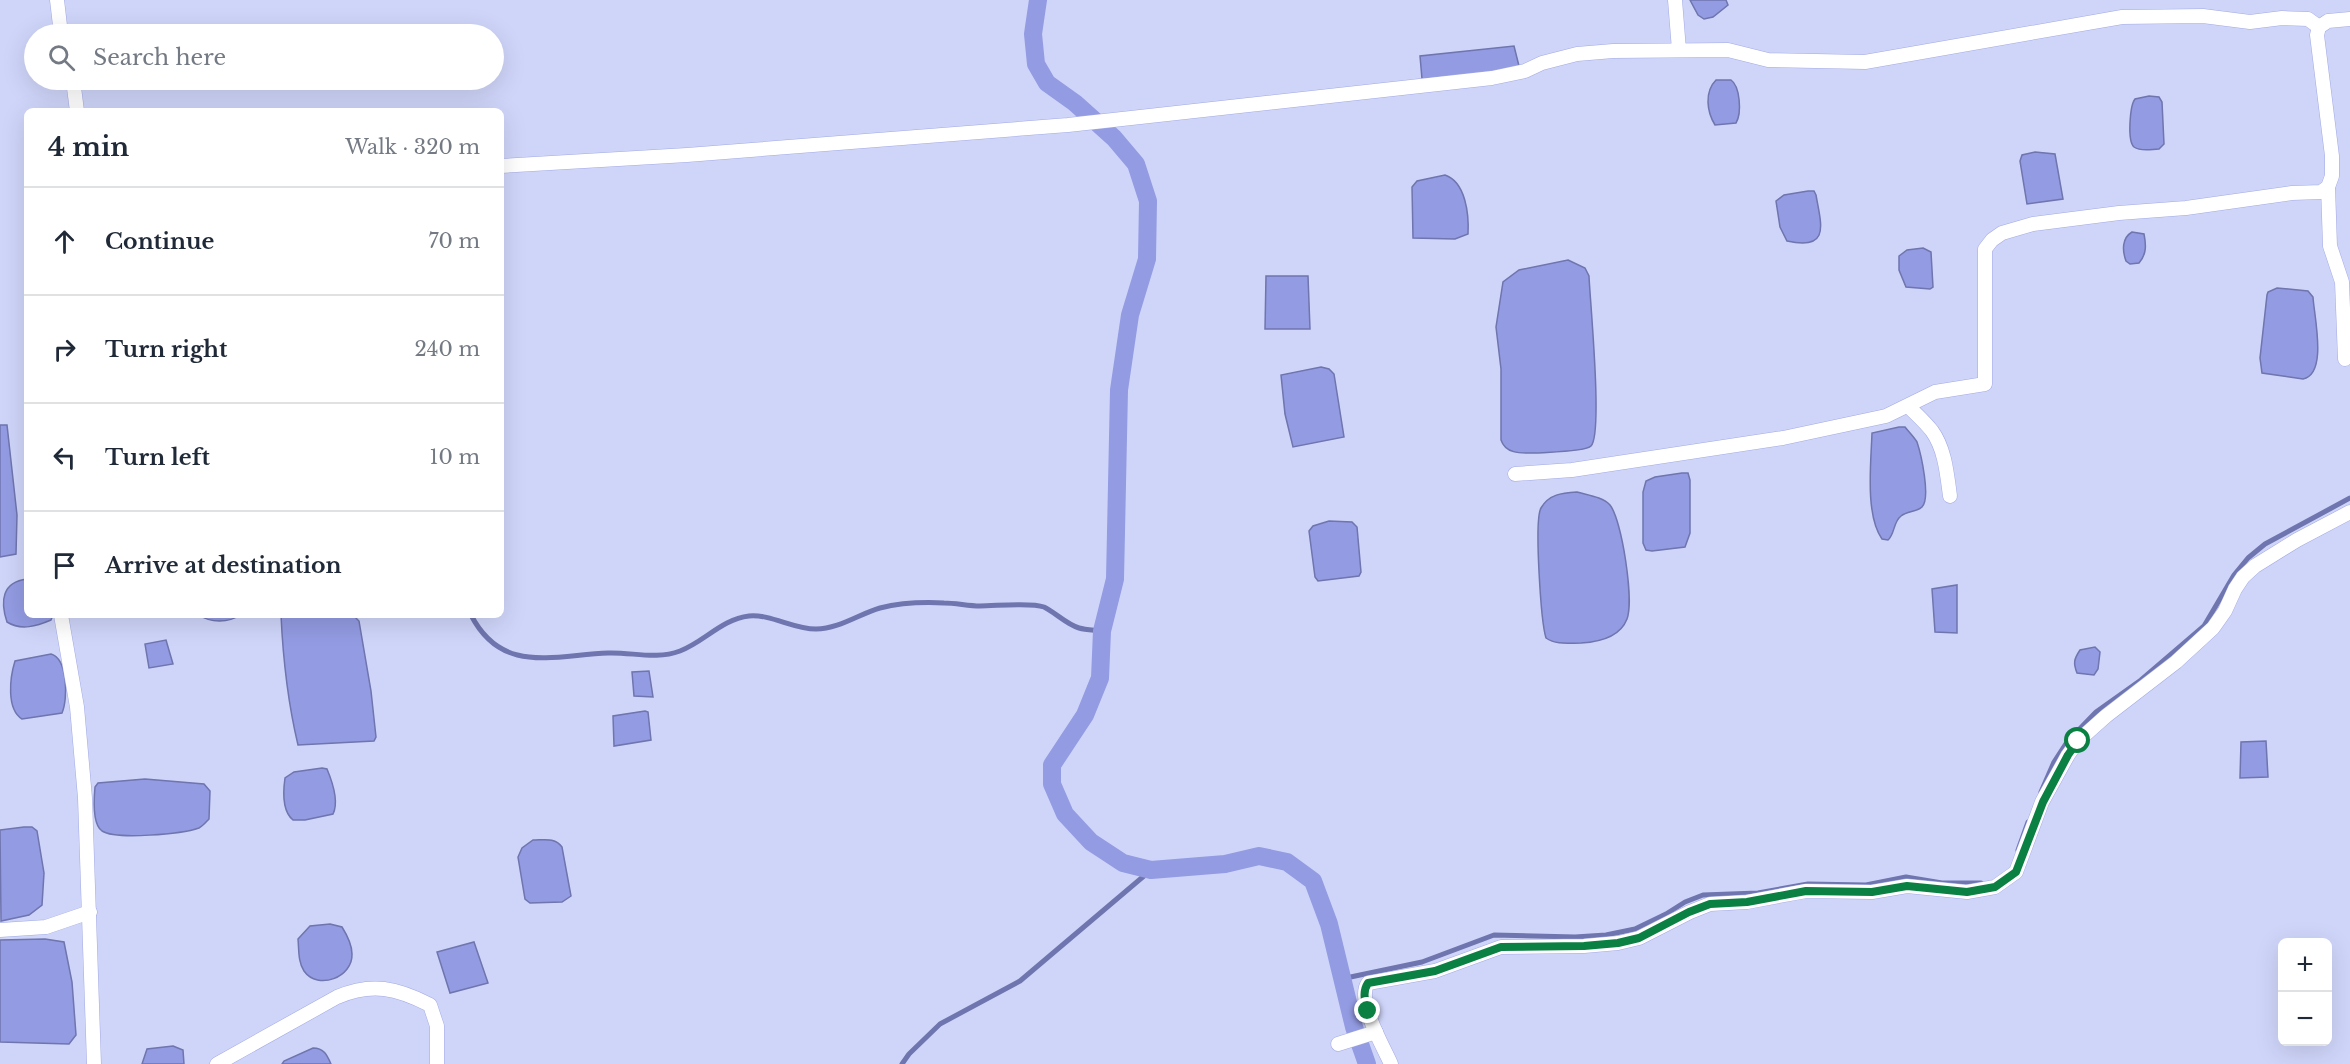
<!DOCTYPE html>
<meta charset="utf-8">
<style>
body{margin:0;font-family:"Libre Baskerville",serif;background:#f6f6f7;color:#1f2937}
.controls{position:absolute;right:18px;bottom:18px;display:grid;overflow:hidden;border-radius:9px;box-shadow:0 6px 24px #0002}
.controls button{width:54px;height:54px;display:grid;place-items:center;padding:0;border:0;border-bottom:2px solid #e0e1e3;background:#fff;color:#1f2937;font:30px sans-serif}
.stop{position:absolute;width:18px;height:18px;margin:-14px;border:4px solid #0b8043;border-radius:50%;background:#fff}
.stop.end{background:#0b8043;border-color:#fff;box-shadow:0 2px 6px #0008}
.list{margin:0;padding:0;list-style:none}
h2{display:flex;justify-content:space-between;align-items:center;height:78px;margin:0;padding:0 24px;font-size:26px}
h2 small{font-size:20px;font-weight:400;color:#747a83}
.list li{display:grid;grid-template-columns:39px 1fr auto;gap:18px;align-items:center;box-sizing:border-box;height:108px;padding:0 24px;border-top:2px solid #e0e1e3}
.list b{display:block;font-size:22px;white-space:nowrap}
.list em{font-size:20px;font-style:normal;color:#747a83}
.icon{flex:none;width:33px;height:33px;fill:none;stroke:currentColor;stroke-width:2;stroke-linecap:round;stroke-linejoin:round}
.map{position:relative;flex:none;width:2350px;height:1064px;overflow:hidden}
.search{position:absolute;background:#fff;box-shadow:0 6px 24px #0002;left:24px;top:24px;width:480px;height:66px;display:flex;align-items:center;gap:15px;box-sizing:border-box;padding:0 21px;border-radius:33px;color:#747a83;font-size:22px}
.panel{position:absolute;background:#fff;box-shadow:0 6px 24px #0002;left:24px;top:108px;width:480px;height:510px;border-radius:9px}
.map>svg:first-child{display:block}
.water{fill:#939be2;stroke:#6f75ae;stroke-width:1.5}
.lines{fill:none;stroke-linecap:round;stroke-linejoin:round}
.stream{stroke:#6f75ae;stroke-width:5}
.canal{stroke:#939be2;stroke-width:18}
.minor-casing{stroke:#a2aae3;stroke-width:15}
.minor{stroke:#fff;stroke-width:14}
.route{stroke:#0b8043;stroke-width:8}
</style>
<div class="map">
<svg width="2350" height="1064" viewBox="0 0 2350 1064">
<rect width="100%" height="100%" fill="#cfd5f9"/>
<g class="water">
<path d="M1690,0h36l2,5 -15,12 -9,2 -6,-4z"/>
<path d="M1514,46l5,20 -23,6 -74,7 -2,-23z"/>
<path d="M1716,80h15c9,6 11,33 5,43l-21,2c-8,-13 -11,-33 1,-45z"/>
<path d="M2149,96l10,1 3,5 2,42 -5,5c-7,0 -18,3 -25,-2 -7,-6 -4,-42 1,-48z"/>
<path d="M2035,152l20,2 8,45 -36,5 -7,-43 2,-6z"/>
<path d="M1445,175c21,7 24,40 23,59l-13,5 -42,-1 -1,-51 5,-6z"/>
<path d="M1808,191h6l2,4c5,29 15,56 -29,46l-7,-14 -4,-26 8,-6z"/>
<path d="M2132,232l12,2c2,10 3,20 -5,29l-9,1 -4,-3c-4,-11 -4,-23 6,-29z"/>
<path d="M1923,248l8,4 2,35 -3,2 -24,-2 -7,-17v-14l8,-6z"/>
<path d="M1568,260l17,8 4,8c1,25 14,158 2,170 -6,6 -44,6 -55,7 -13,0 -30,2 -35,-13v-71l-5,-42 7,-45 16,-12z"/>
<path d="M1266,276h42l2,53h-45z"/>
<path d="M2277,288l31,3 5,6c1,19 15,77 -10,82l-41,-6 -2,-15 7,-63 1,-3z"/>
<path d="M1321,367l8,2 5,5 10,63 -51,10 -8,-33 -4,-39z"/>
<path d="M0,425h7l10,90 -1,39 -16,3z"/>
<path d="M1899,427h6c4,5 9,10 12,15 4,12 14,56 5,65 -5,5 -15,4 -21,9 -8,6 -6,18 -13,24l-6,-1c-17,-24 -11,-76 -10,-106z"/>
<path d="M1682,473h6l2,7v53l-5,14 -33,4 -6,-1 -3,-7v-51l3,-11 9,-4z"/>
<path d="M1577,492c10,3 26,5 33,13 12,15 24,95 17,114 -7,18 -28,23 -46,24 -13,0 -25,2 -35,-5 -5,-16 -12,-118 -5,-130 8,-14 21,-15 36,-16z"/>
<path d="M1329,521l23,1 5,5 4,45 -2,4 -41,5 -3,-4 -6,-46 4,-5z"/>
<path d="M27,579v36h26l-2,5c-14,6 -30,11 -44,2 -7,-21 -5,-40 20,-43z"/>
<path d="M1957,585v48l-22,-1 -3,-43z"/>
<path d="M199,615h41c-11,8 -30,8 -41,0z"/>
<path d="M281,615h72l6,6 12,70 5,46 -2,4 -76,4c-10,-42 -15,-86 -17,-130z"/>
<path d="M166,640l7,24 -24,4 -4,-24z"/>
<path d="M2095,647l5,5 -2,17 -4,6 -17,-2c-4,-10 -3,-14 3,-23z"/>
<path d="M51,654c17,5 17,45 11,59l-40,6c-16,-10 -12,-42 -7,-58z"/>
<path d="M649,671l4,26 -19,-1 -2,-24z"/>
<path d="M645,711l3,1 3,28 -37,6 -1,-30z"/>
<path d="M2266,741l2,36 -28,1 1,-36z"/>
<path d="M322,768l5,1c5,12 12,33 6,45l-28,6h-12c-11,-9 -10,-28 -8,-42l9,-6z"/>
<path d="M145,779l59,5 6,7 -1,28c-3,3 -6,7 -10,9 -17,6 -83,12 -97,3 -10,-7 -8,-33 -7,-44l3,-4z"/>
<path d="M24,827h8l5,4 7,42 -2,32 -13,10 -28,6 -1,-91z"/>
<path d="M533,840c11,0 22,-3 29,7l9,49 -9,6 -32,1 -5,-4 -7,-42 4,-9z"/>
<path d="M330,924l12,3c5,8 10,17 10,27 1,23 -34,37 -48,17 -6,-9 -5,-21 -6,-32l12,-13z"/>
<path d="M45,939l19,3 8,40 4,53 -7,9 -69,-2v-102z"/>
<path d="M474,942l14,41 -38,10 -13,-41z"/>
<path d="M173,1046l10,4 1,14h-42l5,-15z"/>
<path d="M313,1048c11,0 14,7 18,16h-49l2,-3z"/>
</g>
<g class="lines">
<g class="stream">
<path d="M471,615c31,60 82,40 137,38 24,-1 48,7 72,-2 24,-9 42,-32 69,-35 22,-2 44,13 67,13 23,0 43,-15 64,-21 20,-5 44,-6 64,-5 12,0 24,3 36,3 16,0 51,-4 64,1 12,6 22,17 35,21 7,2 16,2 23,3"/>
<path d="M2041,792l13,-30 13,-20 29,-30 45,-32 63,-54 30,-51 14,-17 17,-14 85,-46"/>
<path d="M2018,850l10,-28"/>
<path d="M1341,979l81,-17 72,-27 81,2 31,-2 29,-6 31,-15 19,-12 18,-7 55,-2 50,-9 58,1 40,-8 36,6h39"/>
<path d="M902,1064l7,-10 31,-30 80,-43 131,-111"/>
</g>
<path class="canal" d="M1038,0l-5,34 3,30 11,19 28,20 39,35 22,26 12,37 -1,58 -17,56 -11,75 -4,189 -13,52 -2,47 -15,37 -33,50v19l13,30 26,28 32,21 28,7 74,-6 34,-8 28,6 26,19 16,43 25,103 13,37"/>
<g class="minor-casing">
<g id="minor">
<path d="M57,0l4,34"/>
<path d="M1675,0l4,50"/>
<path d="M73,80l4,31"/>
<path d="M501,166l186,-11 381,-30 424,-47 33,-7 17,-8 35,-9 36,-3 115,-1 40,10 97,2 257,-45 81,-1 47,6 32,-4 26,1 11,8"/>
<path d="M2328,187l2,59 12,36 3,77"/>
<path d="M1908,406c8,8 17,16 24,25 13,18 15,43 18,65"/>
<path d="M1515,474l57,-4 211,-32 103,-22 49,-24 50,-8v-135l7,-9 10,-7 31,-9 86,-11 67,-5 106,-15 29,-1 7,-5 4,-11v-20l-15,-121 2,-8 9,-6 22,-2"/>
<path d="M61,615l16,92 8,91 9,266"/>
<path d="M0,930l46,-3 44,-15"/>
<path d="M1338,1044l38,-12"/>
<path d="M217,1064l120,-67c35,-15 60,-9 93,8l7,21v38"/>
<path d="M1391,1064c-8,-18 -35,-64 -23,-81l67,-12 66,-24 83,-1 34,-3 21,-5 51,-26 20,-8 37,-2 59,-11 66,1 35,-6 60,6 28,-5 21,-15 26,-70 26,-47 10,-14 28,-25 70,-54 37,-34 12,-17 10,-22 8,-12 12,-11 42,-26 53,-28"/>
</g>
</g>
<use href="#minor" class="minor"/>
</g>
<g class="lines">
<path class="route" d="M1368,1011c-3,-10 -6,-19 0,-28l67,-12 66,-24 83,-1 34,-3 21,-5 50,-26 21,-8 37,-2 59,-11 66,1 35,-6 60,6 28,-5 21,-15 27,-70 25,-47 10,-14"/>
</g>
</svg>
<div class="controls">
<button>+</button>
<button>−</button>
</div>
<div class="stop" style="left:2078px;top:741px"></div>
<div class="stop end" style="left:1368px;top:1011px"></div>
<div class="search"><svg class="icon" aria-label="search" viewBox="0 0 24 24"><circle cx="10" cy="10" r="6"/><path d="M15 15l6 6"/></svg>Search here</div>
<section class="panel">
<h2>4 min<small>Walk · 320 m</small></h2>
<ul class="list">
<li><svg class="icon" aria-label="ahead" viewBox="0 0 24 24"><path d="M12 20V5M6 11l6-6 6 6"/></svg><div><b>Continue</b></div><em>70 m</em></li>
<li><svg class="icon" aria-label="right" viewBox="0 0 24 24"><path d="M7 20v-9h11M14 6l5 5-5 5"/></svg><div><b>Turn right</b></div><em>240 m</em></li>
<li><svg class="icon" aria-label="left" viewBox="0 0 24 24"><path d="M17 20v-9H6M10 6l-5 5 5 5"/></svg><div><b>Turn left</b></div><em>10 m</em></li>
<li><svg class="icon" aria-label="arrive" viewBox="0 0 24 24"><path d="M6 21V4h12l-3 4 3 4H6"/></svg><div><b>Arrive at destination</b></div></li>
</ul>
</section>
</div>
